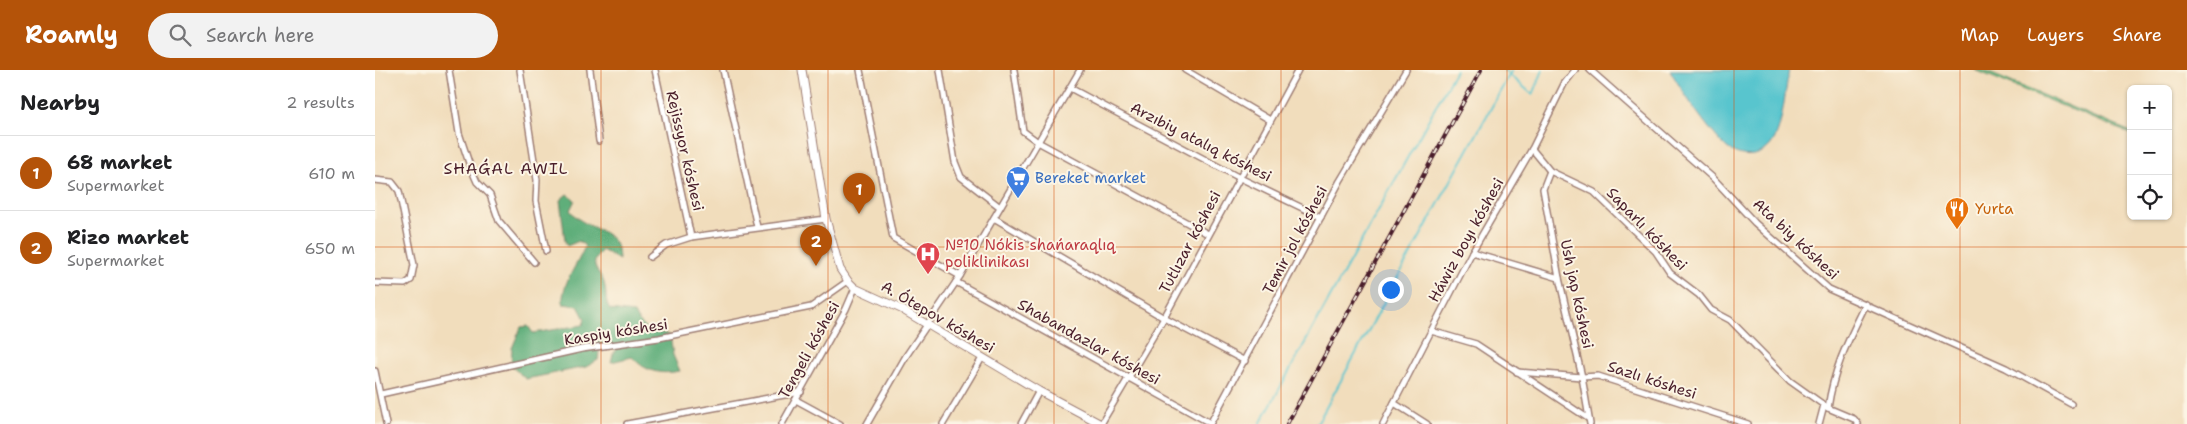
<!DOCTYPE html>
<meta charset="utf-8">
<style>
body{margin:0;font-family:"Shantell Sans",sans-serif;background:#f2f2f2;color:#202124}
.controls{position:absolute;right:15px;top:15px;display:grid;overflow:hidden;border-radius:8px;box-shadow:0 1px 4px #0004}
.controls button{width:45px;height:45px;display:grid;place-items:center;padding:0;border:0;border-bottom:1px solid #e0e0e0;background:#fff;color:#202124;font:25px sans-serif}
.you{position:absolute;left:1015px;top:219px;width:18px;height:18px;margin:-12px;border:4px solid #fff;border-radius:50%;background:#1a73e8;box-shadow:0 0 0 8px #1a73e833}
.badge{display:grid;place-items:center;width:32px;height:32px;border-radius:50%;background:#b45309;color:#fff;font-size:16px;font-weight:700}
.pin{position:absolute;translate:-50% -41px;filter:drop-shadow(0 1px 2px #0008)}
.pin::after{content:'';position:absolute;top:26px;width:18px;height:15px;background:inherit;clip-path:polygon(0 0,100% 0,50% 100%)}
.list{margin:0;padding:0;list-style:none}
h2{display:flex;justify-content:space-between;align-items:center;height:65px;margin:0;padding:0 20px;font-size:21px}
h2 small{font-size:16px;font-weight:400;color:#757577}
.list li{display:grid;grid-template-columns:32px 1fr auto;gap:15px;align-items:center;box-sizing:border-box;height:75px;padding:0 20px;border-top:1px solid #e0e0e0}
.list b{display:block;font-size:19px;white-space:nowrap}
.list p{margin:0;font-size:16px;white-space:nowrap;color:#757577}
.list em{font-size:16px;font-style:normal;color:#757577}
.icon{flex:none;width:28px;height:28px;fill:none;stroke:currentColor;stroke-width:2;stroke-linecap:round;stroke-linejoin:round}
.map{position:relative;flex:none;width:1812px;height:354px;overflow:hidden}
header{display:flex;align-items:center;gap:30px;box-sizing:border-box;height:70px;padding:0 25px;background:#b45309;color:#fff}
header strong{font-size:24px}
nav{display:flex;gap:28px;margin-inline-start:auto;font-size:18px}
.search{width:350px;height:45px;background:#f2f2f2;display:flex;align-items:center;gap:12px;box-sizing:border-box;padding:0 18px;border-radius:28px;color:#757577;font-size:19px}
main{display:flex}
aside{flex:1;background:#fff}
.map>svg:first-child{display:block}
.green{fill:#73ca8f;stroke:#5e745d}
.forest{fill:#5eae7a;stroke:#546652}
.water{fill:#58c5ce;stroke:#51727c}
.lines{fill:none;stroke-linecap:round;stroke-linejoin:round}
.stream{stroke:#58c5ce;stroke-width:2}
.street-casing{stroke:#9e7e74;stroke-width:8}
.secondary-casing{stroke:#9e7e74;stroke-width:9}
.street{stroke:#fff;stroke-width:5}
.secondary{stroke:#fff;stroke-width:7}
.rail-casing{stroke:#4a1f2b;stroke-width:4}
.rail{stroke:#fcf5e5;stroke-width:2;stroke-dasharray:5.5;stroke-linecap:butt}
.grid{fill:none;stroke:#d8530f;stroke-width:1;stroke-opacity:0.55}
.labels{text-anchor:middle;stroke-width:4;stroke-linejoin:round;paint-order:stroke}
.street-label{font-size:15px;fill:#4a1f2b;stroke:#fcf5e5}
.shop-label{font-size:15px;fill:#366cbe;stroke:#fcf5e5;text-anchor:start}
.food-label{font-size:15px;fill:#c56008;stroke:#fcf5e5;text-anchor:start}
.health-label{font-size:15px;fill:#be3a42;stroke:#fcf5e5;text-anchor:start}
.neighbourhood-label{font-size:16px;letter-spacing:1px;fill:#4a1f2b;stroke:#fcf5e5}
</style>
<header>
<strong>Roamly</strong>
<div class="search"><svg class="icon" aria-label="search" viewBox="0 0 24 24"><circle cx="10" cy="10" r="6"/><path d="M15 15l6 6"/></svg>Search here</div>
<nav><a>Map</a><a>Layers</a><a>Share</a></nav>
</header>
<main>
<aside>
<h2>Nearby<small>2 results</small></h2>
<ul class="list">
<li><span class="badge">1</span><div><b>68 market</b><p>Supermarket</p></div><em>610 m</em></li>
<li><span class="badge">2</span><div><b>Rizo market</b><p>Supermarket</p></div><em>650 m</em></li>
</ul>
</aside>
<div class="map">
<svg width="1812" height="354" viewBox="0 0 1812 354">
<rect width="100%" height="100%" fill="#fcf5e5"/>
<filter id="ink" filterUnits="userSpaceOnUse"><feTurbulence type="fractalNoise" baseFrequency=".02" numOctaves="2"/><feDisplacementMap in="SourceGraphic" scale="10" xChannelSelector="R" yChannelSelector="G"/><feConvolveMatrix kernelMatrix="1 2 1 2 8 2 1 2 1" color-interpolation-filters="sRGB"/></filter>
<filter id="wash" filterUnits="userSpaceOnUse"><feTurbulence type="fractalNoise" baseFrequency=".0096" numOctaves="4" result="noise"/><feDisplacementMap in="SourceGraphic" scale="20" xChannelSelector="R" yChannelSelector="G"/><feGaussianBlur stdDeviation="1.12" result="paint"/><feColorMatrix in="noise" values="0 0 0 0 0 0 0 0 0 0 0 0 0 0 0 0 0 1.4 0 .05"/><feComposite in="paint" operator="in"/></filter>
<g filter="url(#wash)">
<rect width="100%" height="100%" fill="#f1ddbc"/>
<path class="green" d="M1600,0h7l149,62v2z"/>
<path class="forest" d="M192,124l8,6 -5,10c16,23 49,15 49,50l-17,-10c-17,19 1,20 3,37 2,9 0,16 5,23l24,3 3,6 14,14h13l6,3 3,19 7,16c-20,4 -34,1 -48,-14l-21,5 2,-8 4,-5 -10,-5 -8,7 -1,9 -12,7 -60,12 -15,-13 1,-18 9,-21 7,-1 5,7 50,-8 2,-6 -7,-13 -15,-2c-2,-21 15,-39 22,-58l-6,-5 -12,5 -2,-5 -5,-41z"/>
<path class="water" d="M1295,0h119c-3,16 -7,56 -14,68 -10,21 -35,23 -51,7 -18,-18 -41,-52 -54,-75z"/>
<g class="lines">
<g class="stream">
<path d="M1129,0l29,25 10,-25"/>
<path d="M885,354l196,-354"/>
<path d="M942,354l195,-354"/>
</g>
</g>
</g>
<g filter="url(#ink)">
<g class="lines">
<g class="street-casing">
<g id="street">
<path d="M74,0l10,63 11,33 7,16 13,13 9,26 35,41"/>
<path d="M145,0l17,110 -1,21 10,50"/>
<path d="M215,0l9,71"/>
<path d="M280,0l36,167"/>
<path d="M348,0l34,157"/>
<path d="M485,0l33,168 67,38"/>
<path d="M565,0l15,92 6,15 39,30"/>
<path d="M639,0l9,61 15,11 170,92"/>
<path d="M810,0l85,50"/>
<path d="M1215,0l123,108 42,45 74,66 177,79 65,36"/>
<path d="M695,18l168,89 83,40"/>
<path d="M1157,79l18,22 44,21 62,60 14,21 29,22 12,15 19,10 60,61 38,27 26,11 4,5"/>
<path d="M1175,101l-7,18 16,89 23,99 8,47"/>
<path d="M0,110l17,2 7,9 15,74 -3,15 -6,4 -30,-1"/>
<path d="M619,148l170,100 81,43"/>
<path d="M1097,182l87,26"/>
<path d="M275,187l16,-12 25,-8 135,-18"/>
<path d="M581,212l254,141"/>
<path d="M1056,261l45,13 113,75"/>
<path d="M0,301l11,53"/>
<path d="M1142,302l65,5 16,-1 150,48"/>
<path d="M6,324l201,-45 77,-11 152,-31 37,-26"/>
<path d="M421,330l44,24"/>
<path d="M1019,333l33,21"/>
<path d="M1453,338c6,-41 20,-67 38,-104"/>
<path d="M252,354l174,-32"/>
<path d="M407,354l64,-115 9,-21"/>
<path d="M492,354l39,-68 54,-80 120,-206"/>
<path d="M568,354l39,-66"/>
<path d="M646,354l18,-33"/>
<path d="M726,354l63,-106 134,-248"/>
<path d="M835,354l130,-243 66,-111"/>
<path d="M1008,354l89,-172 60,-103 32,-65 11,-14"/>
<path d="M1444,354l5,-19"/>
</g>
</g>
<g class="secondary-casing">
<path id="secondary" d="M427,0l24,149 14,50 8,12 7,7 46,21 138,82 62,33"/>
</g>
<use href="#street" class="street"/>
<use href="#secondary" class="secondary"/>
<g class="rail-casing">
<path id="rail" d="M912,354l194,-354"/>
</g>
<use href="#rail" class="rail"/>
</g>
</g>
<path class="grid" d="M226,0v354M453,0v354M679,0v354M906,0v354M1132,0v354M1359,0v354M1585,0v354M0,177h1812"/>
<defs>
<g id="supermarket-pin" transform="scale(1.25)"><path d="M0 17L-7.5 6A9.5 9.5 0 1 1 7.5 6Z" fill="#3f7fe0" stroke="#fcf5e5"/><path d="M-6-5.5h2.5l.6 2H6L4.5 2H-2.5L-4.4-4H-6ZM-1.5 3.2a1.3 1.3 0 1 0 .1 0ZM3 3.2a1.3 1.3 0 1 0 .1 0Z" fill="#fff"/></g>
<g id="restaurant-pin" transform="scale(1.25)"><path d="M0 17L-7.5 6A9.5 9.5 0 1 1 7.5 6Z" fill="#e8710a" stroke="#fcf5e5"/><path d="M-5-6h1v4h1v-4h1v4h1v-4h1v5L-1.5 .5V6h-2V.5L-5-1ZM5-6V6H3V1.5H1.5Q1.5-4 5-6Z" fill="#fff"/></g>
<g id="hospital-pin" transform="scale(1.25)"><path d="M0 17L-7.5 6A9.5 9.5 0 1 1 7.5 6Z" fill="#e0444e" stroke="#fcf5e5"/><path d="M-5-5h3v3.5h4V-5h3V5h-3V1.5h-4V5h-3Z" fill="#fff"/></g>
</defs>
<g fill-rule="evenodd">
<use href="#supermarket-pin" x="643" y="108"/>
<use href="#restaurant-pin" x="1582" y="139"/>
<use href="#hospital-pin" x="553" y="184"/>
</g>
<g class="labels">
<g class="street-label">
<text transform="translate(826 72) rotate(27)" y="5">Arzıbiy atalıq kóshesi</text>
<text transform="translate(310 81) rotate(77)" y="5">Rejissyor kóshesi</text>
<text transform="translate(1272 159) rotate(46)" y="5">Saparlı kóshesi</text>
<text transform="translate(1421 169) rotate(43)" y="5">Ata biy kóshesi</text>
<text transform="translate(920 170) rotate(-62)" y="5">Temir jol kóshesi</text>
<text transform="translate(1091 170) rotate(-61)" y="5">Háwiz boyı kóshesi</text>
<text transform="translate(815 172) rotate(-62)" y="5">Tutlızar kóshesi</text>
<text transform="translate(1202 224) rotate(78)" y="5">Ush jap kóshesi</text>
<text transform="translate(563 247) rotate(30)" y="5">A. Ótepov kóshesi</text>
<text transform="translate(241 262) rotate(-9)" y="5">Kaspiy kóshesi</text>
<text transform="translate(714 272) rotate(29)" y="5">Shabandazlar kóshesi</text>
<text transform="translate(434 280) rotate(-61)" y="5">Tengeli kóshesi</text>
<text transform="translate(1277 310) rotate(18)" y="5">Sazlı kóshesi</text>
</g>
<g class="shop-label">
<text x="660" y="113">Bereket market</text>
</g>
<g class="food-label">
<text x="1600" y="144">Yurta</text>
</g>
<g class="health-label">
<text x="570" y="180">№10 Nókis shańaraqlıq<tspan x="570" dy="17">poliklinikası</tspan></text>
</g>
<g class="neighbourhood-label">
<text x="131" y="104">SHAǴAL AWIL</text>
</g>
</g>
</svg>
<div class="controls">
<button>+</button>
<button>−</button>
<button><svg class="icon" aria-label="locate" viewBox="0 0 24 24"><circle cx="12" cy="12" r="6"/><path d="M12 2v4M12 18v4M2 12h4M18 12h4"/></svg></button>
</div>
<div class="you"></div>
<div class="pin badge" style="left:484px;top:144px">1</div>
<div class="pin badge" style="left:441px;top:196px">2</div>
</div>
</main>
